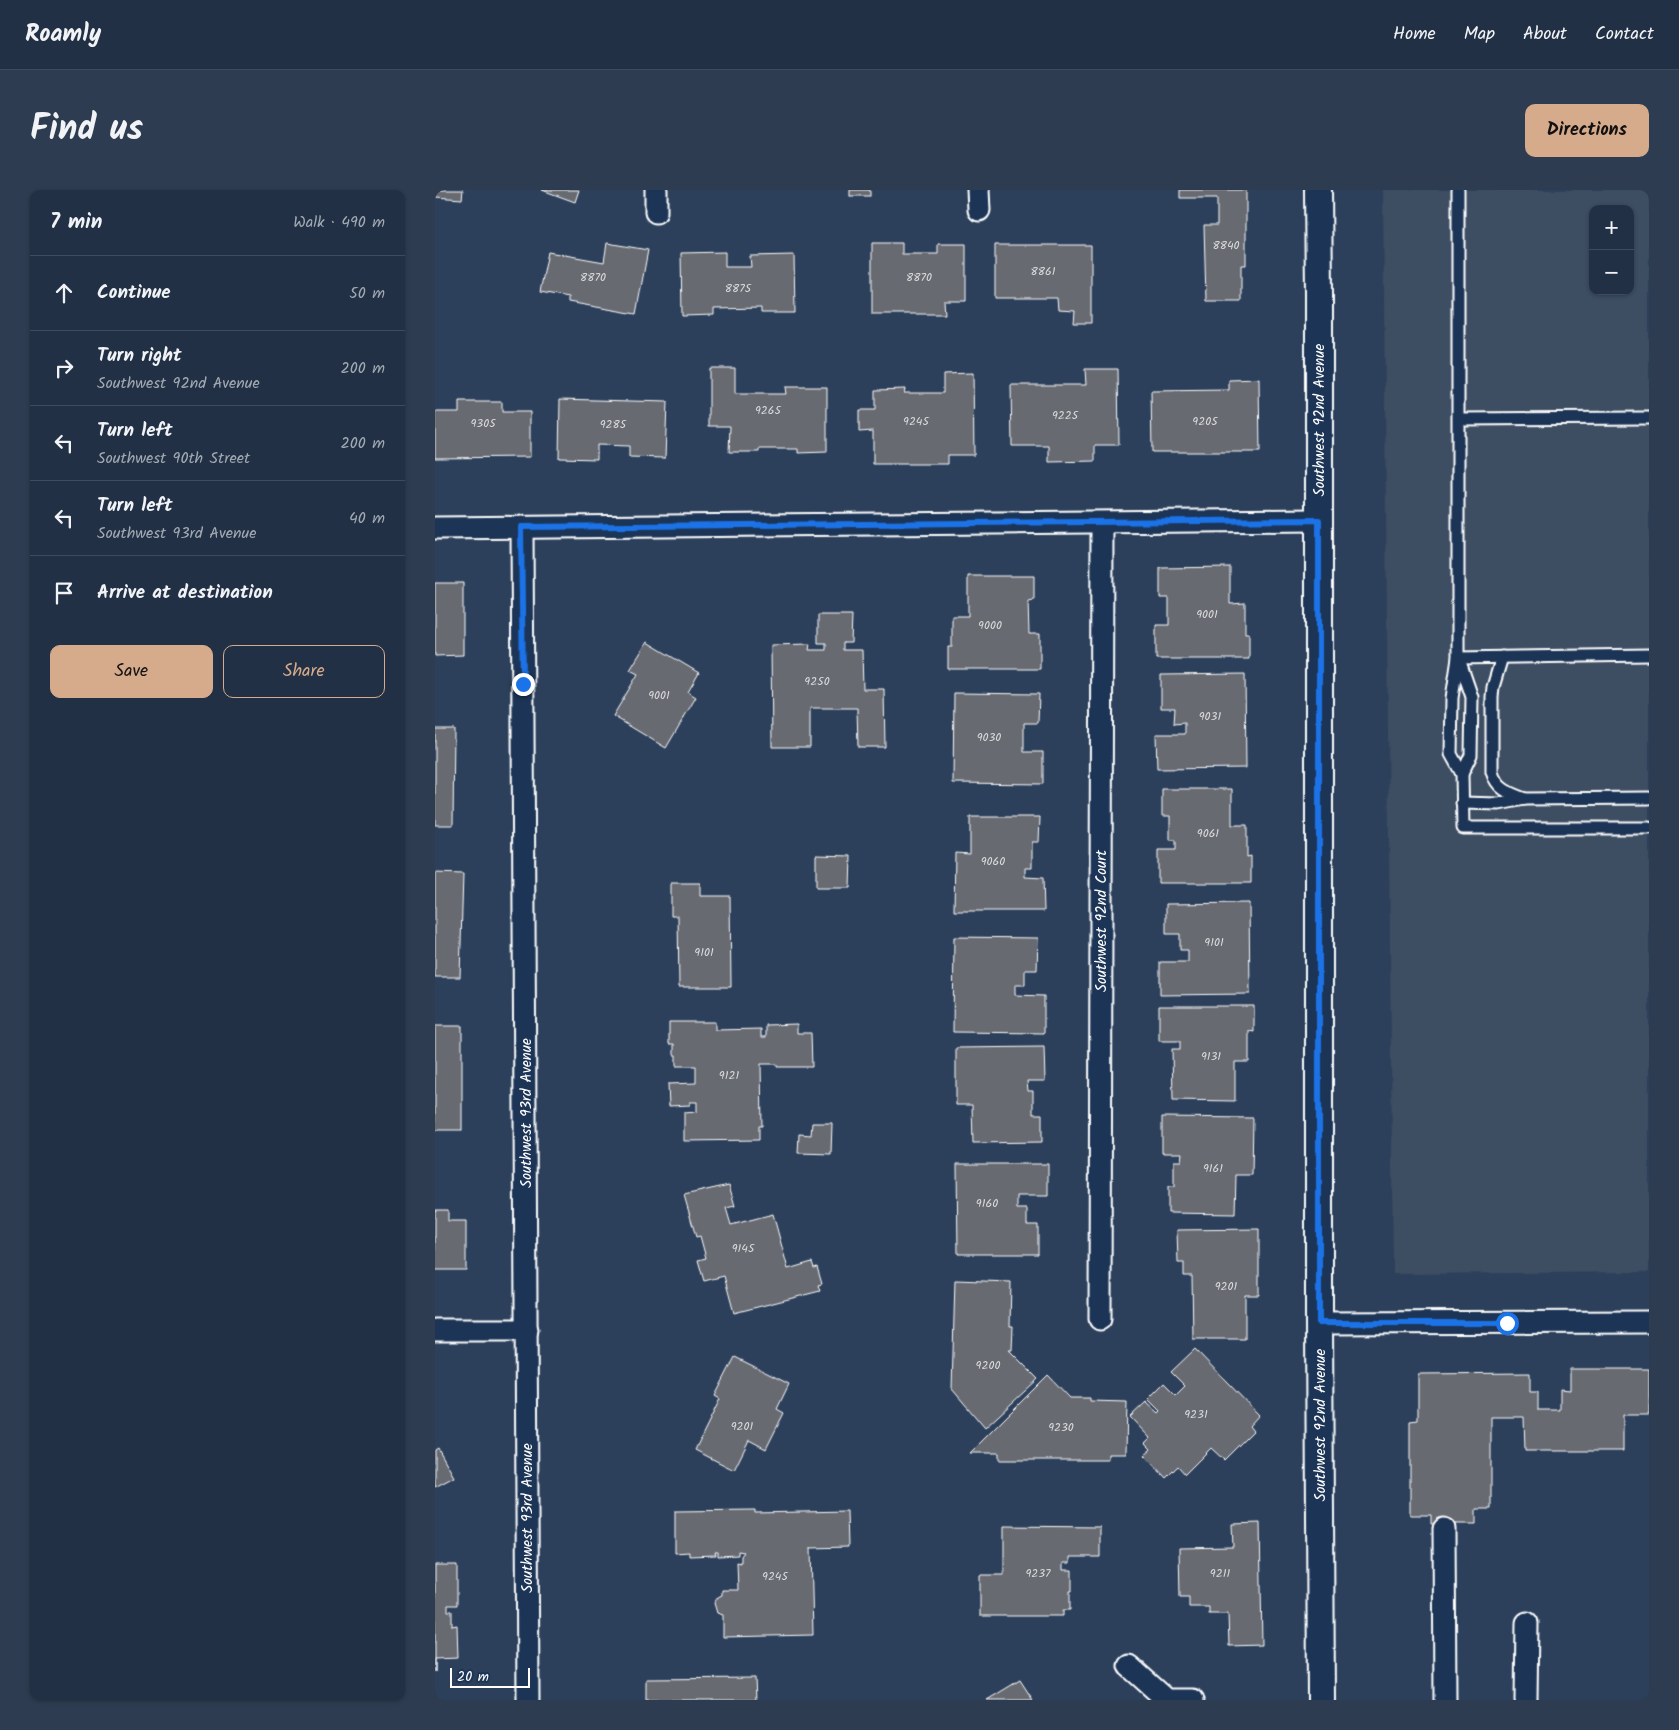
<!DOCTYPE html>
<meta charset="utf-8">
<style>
body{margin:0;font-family:Kalam,sans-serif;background:#2d3c50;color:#f1f3f6}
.controls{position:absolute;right:15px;top:15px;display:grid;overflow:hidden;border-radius:10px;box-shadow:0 1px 4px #0004}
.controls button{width:45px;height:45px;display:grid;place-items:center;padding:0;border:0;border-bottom:1px solid #3e4b5e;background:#213045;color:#f1f3f6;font:25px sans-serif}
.scale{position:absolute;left:15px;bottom:12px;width:80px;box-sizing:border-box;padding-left:5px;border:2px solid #fff;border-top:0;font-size:14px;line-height:18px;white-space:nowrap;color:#fff;-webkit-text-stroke:4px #1d3557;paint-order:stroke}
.stop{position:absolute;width:15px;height:15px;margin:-11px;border:4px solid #1a73e8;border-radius:50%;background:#fff}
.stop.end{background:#1a73e8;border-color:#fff;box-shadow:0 1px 5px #0008}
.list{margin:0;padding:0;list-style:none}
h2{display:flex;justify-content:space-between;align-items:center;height:65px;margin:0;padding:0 20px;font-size:21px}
h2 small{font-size:16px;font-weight:400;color:#a2a9b3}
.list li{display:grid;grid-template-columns:32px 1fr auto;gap:15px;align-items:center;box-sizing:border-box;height:75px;padding:0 20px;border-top:1px solid #3e4b5e}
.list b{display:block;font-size:19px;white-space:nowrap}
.list p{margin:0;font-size:16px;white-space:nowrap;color:#a2a9b3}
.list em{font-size:16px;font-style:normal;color:#a2a9b3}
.actions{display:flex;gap:10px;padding:15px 20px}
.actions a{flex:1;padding:11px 0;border:1px solid #d6ab8b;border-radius:10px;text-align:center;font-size:18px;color:#d6ab8b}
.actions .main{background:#d6ab8b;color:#111}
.icon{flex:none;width:28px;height:28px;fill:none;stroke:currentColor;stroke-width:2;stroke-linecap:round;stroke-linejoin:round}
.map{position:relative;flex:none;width:1214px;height:1510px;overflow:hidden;border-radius:10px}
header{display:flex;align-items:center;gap:30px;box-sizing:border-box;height:70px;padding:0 25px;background:#213045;border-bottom:1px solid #3e4b5e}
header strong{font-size:24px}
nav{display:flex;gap:28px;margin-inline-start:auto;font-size:18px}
.intro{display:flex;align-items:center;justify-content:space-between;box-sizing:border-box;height:120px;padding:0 30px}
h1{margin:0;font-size:35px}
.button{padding:12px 22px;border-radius:10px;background:#d6ab8b;color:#111;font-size:18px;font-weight:700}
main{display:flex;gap:30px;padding:0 30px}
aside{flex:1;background:#213045;border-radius:10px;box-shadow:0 1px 4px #0004}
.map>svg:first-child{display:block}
.built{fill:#3e4d62;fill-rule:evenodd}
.building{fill:#676a71;stroke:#fff}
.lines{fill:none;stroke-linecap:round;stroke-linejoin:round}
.service-casing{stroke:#fff;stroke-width:15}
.minor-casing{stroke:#fff;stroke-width:25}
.tertiary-casing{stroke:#fff;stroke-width:30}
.service{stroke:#1d3557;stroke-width:11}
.minor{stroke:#1d3557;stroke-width:21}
.tertiary{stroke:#1d3557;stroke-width:26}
.route{stroke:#1a73e8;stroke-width:6}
.labels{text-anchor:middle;stroke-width:4;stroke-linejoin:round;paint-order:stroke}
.number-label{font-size:12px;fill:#d9dadc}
.street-label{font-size:15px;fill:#fff;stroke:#1d3557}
</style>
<header>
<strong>Roamly</strong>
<nav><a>Home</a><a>Map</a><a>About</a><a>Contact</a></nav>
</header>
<div class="intro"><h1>Find us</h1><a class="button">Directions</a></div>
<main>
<aside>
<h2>7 min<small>Walk · 490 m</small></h2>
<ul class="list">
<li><svg class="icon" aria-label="ahead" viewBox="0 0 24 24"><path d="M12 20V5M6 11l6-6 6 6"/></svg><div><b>Continue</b></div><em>50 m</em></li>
<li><svg class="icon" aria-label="right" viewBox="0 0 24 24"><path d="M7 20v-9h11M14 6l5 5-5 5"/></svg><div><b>Turn right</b><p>Southwest 92nd Avenue</p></div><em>200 m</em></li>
<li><svg class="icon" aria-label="left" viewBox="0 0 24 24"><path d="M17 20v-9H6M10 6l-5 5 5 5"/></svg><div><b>Turn left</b><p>Southwest 90th Street</p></div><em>200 m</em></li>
<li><svg class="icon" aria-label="left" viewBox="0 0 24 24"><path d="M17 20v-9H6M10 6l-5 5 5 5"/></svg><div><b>Turn left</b><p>Southwest 93rd Avenue</p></div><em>40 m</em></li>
<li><svg class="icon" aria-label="arrive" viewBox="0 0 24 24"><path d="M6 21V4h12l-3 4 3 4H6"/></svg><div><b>Arrive at destination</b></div></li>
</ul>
<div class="actions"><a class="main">Save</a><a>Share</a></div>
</aside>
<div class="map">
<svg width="1214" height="1510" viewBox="0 0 1214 1510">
<rect width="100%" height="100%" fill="#2c405c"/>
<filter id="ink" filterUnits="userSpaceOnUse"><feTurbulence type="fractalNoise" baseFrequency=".02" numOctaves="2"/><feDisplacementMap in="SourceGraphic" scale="10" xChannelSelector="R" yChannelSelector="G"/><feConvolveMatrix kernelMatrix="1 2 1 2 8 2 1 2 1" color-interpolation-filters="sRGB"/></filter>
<g filter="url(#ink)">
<path class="built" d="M948,0h266v1082l-256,2zM1158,19h37v82h-37z"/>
<g class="building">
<path d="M0,0h28l-1,9 -27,-2z"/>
<path d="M107,0h37l-4,12z"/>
<rect x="415" y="0" width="20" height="6"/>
<path d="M745,0h66v75h-5v36h-35l-2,-76h13v-27h-37z"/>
<path d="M172,53l41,7 -12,64 -68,-12v-5l-28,-5 8,-40 56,10z"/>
<path d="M437,53h30v11h36v-10h28v57h-22l1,13h-73z"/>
<path d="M560,55h96v78h-17l1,-12 -17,-1 -1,-12h-62z"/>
<path d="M290,62v15h26l-1,-11 44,-1 1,58h-34v-5l-47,1v6l-32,1 -1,-63z"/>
<path d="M274,178h26v26h51l-1,-7h42v65l-29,1v-4h-39v3h-30l1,-26h-21z"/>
<path d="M650,179h33l1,76h-24v16l-46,1v-16h-37l-1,-61h75z"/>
<path d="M538,183l1,82h-26v9h-75v-33l-14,1v-22h16v-20l30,-1 -1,4h39v-19z"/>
<path d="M824,189l1,73h-108l-1,-61 78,-1v-10z"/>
<path d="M125,209l107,3 -2,56 -36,-1v-11l-32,-1v14l-38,-1z"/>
<path d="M24,212h43v10h28v45l-95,1v-46h24z"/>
<path d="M795,377v37l15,-1v30h4v26h-93v-34h13v-27h-9v-30z"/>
<path d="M533,386h66v24l-6,1 1,33h11v35h-92v-22h4v-31h16z"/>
<path d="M0,393h28v72l-28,1z"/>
<path d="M383,425h34l-1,28h-8v7h19l1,39h21l1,58h-27l-1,-39h-47v39h-38l-1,-102 39,-1 -1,6h17v-7h-8z"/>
<path d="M212,452l52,31 -11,19 8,5 -30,51 -53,-32 25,-42 -8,-4z"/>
<path d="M810,484l1,94 -89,1 -1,-35h29v-11l-11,1 1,-16h-14v-33z"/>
<path d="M519,503l85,1 -1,29h-14v29h19v32l-90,-1z"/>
<path d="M0,539h19l-1,96h-18z"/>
<path d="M727,599h70v36h15v32l4,-1v27h-93v-33h18v-10h-6v-24h-8z"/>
<path d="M535,627h70l-1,25h-7v26h-7v9l18,1 1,33h-90l1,-58 15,1z"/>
<path d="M381,665l35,1 -1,32h-34z"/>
<path d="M0,683l28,1 -3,103h-25z"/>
<path d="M236,693h29v13h30l1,91h-52l-1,-71h-7z"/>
<path d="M814,713l1,91 -90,1v-33h28v-12h-8v-16h-14v-30z"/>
<path d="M519,747l84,1 -1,32h-12v15h-10v10l29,1v37l-91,-1z"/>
<path d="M724,816h95v26l-5,-1v31h-14v39l-62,-1 -1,-51h8v-8h-21z"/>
<path d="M234,832h46v8l46,-1v8h5v-12l31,-1v9h14l1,34h-35v-3h-16l1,62h-3v14l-75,1v-28l13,-1v-10h-7v3l-21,1 -1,-22 28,-1v-17h-20v-11h-2v-11h-5z"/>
<rect x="0" y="836" width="27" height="104"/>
<path d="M609,857l1,34h-18l1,10h5v23h9v28l-69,1 -1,-38h-16v-57z"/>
<path d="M727,927l91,1 -1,57h-16l-1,39 -67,-1v-26h6v-26h7l1,-8h-20z"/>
<path d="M377,933h20l-1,31 -33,-1 1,-19 12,1z"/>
<path d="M522,974h91v32h-31v13h10v16h11v29h-80z"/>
<path d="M294,995l6,21 -9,2 5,17 42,-11 15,55 24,-7 2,6 3,-1 5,17 -4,1 2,6 -86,22 -10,-37 -20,5 -6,-21 8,-2 -6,-22 -4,1 -12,-42z"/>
<path d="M0,1020h13v11h18v49h-31z"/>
<path d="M824,1039v66h-14v44h-52l-1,-63h-8v-13h-6l-1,-33z"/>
<path d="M520,1090l56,2 -1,44h3l-1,24h-3l29,29 -53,49 -33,-39z"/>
<path d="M760,1159l64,66 -10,11 4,5 -29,29 -13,-12 -26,26 -7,-8 -12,12 -22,-23 7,-6 -6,-6 5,-5 -20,-21 16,-15 12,11 2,-2 -12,-12 16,-16 12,12 9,-9 -14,-14z"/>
<path d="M300,1167l54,27 -12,25 7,4 -18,36 -17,-9 -15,30 -39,-20 25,-51 -5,-3z"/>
<path d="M1135,1179h79v46h-26v36h-98l-1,-34h-33v92h-15v15h-45v-9h-21v-94l8,-1v-46l112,-1v19h8v18h22v-21l10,1z"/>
<path d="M613,1185l22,23h20v3l37,1 -1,52h-18v6h-109v-7h-29z"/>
<path d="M3,1258l16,29 -19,10v-37z"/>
<path d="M320,1320v3l92,-2 1,36 -37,1 2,87 -90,2v-22l-6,-2 -3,-10 4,-6 4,-2v-5h16l-1,-28 4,1v-7l3,-4 -6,-1v4l-20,1v-4h-3l1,3 -27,1v-4l-14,1v-42z"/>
<path d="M825,1333l2,122 -33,1 -1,-32h-19v-7h-20v-10h-9l-1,-49 54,-1 -1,-23z"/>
<path d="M569,1336l96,1v30h-30v6h-7v7h9v21h-2v19h-7v6h-83v-41h24z"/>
<path d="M0,1375h22v40h-9v6h4v15l5,-1 1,33 -23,1v13z"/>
<path d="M320,1488l1,22h-110v-21z"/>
<path d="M585,1490l13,20h-46z"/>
</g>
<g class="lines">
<g class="service-casing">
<g id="service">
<path d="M1023,0v468l-6,40 -1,56 11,20"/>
<path d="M1024,229l190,-1"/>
<path d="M1067,467l-9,30 -1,10v75c5,17 17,21 33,27"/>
<path d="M1023,468l191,-3"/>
<path d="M1024,469l13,38 -1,58 -9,19 1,54h186"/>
<path d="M1027,613l37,1 26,-5 124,-1"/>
</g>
</g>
<g class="minor-casing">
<g id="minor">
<path d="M543,0l1,20"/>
<path d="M221,22v-22"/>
<path d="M87,337l6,1173"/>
<path d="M0,338l884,-8"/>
<path d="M665,1129l2,-796"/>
<path d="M884,1133l330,-1"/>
<path d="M0,1140h92"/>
<path d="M1009,1339l1,171"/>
<path d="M694,1476l38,34h26"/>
<path d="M1091,1510l1,-77"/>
</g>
</g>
<g class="tertiary-casing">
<path id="tertiary" d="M883,0l1,102v1031l2,377"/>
</g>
<use href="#service" class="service"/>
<use href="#minor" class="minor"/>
<use href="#tertiary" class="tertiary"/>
</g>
</g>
<g class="lines" filter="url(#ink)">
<path class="route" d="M88,494l-2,-157 798,-7v803h188"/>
</g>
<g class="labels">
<g class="number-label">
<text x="791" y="59">8840</text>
<text x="608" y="85">8861</text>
<text x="158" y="91">8870</text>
<text x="484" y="91">8870</text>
<text x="303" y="102">8875</text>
<text x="333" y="224">9265</text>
<text x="630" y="229">9225</text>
<text x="481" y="235">9245</text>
<text x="770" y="235">9205</text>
<text x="48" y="237">9305</text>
<text x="178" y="238">9285</text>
<text x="772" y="428">9001</text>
<text x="555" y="439">9000</text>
<text x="382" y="495">9250</text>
<text x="224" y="509">9001</text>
<text x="775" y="530">9031</text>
<text x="554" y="551">9030</text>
<text x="773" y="647">9061</text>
<text x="558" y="675">9060</text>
<text x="779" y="756">9101</text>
<text x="269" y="766">9101</text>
<text x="776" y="870">9131</text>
<text x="294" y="889">9121</text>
<text x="778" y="982">9161</text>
<text x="552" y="1017">9160</text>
<text x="308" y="1062">9145</text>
<text x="791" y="1100">9201</text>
<text x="553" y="1179">9200</text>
<text x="761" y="1228">9231</text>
<text x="307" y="1240">9201</text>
<text x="626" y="1241">9230</text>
<text x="603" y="1387">9237</text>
<text x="785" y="1387">9211</text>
<text x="340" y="1390">9245</text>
</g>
<g class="street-label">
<text transform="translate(884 230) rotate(-90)" y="5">Southwest 92nd Avenue</text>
<text transform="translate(666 731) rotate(-90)" y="5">Southwest 92nd Court</text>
<text transform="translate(91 923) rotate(-90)" y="5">Southwest 93rd Avenue</text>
<text transform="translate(885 1235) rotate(-90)" y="5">Southwest 92nd Avenue</text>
<text transform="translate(92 1328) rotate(-90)" y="5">Southwest 93rd Avenue</text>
</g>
</g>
</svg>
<div class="controls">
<button>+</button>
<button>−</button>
</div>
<div class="scale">20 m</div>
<div class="stop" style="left:1072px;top:1133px"></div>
<div class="stop end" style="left:88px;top:494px"></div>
</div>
</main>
